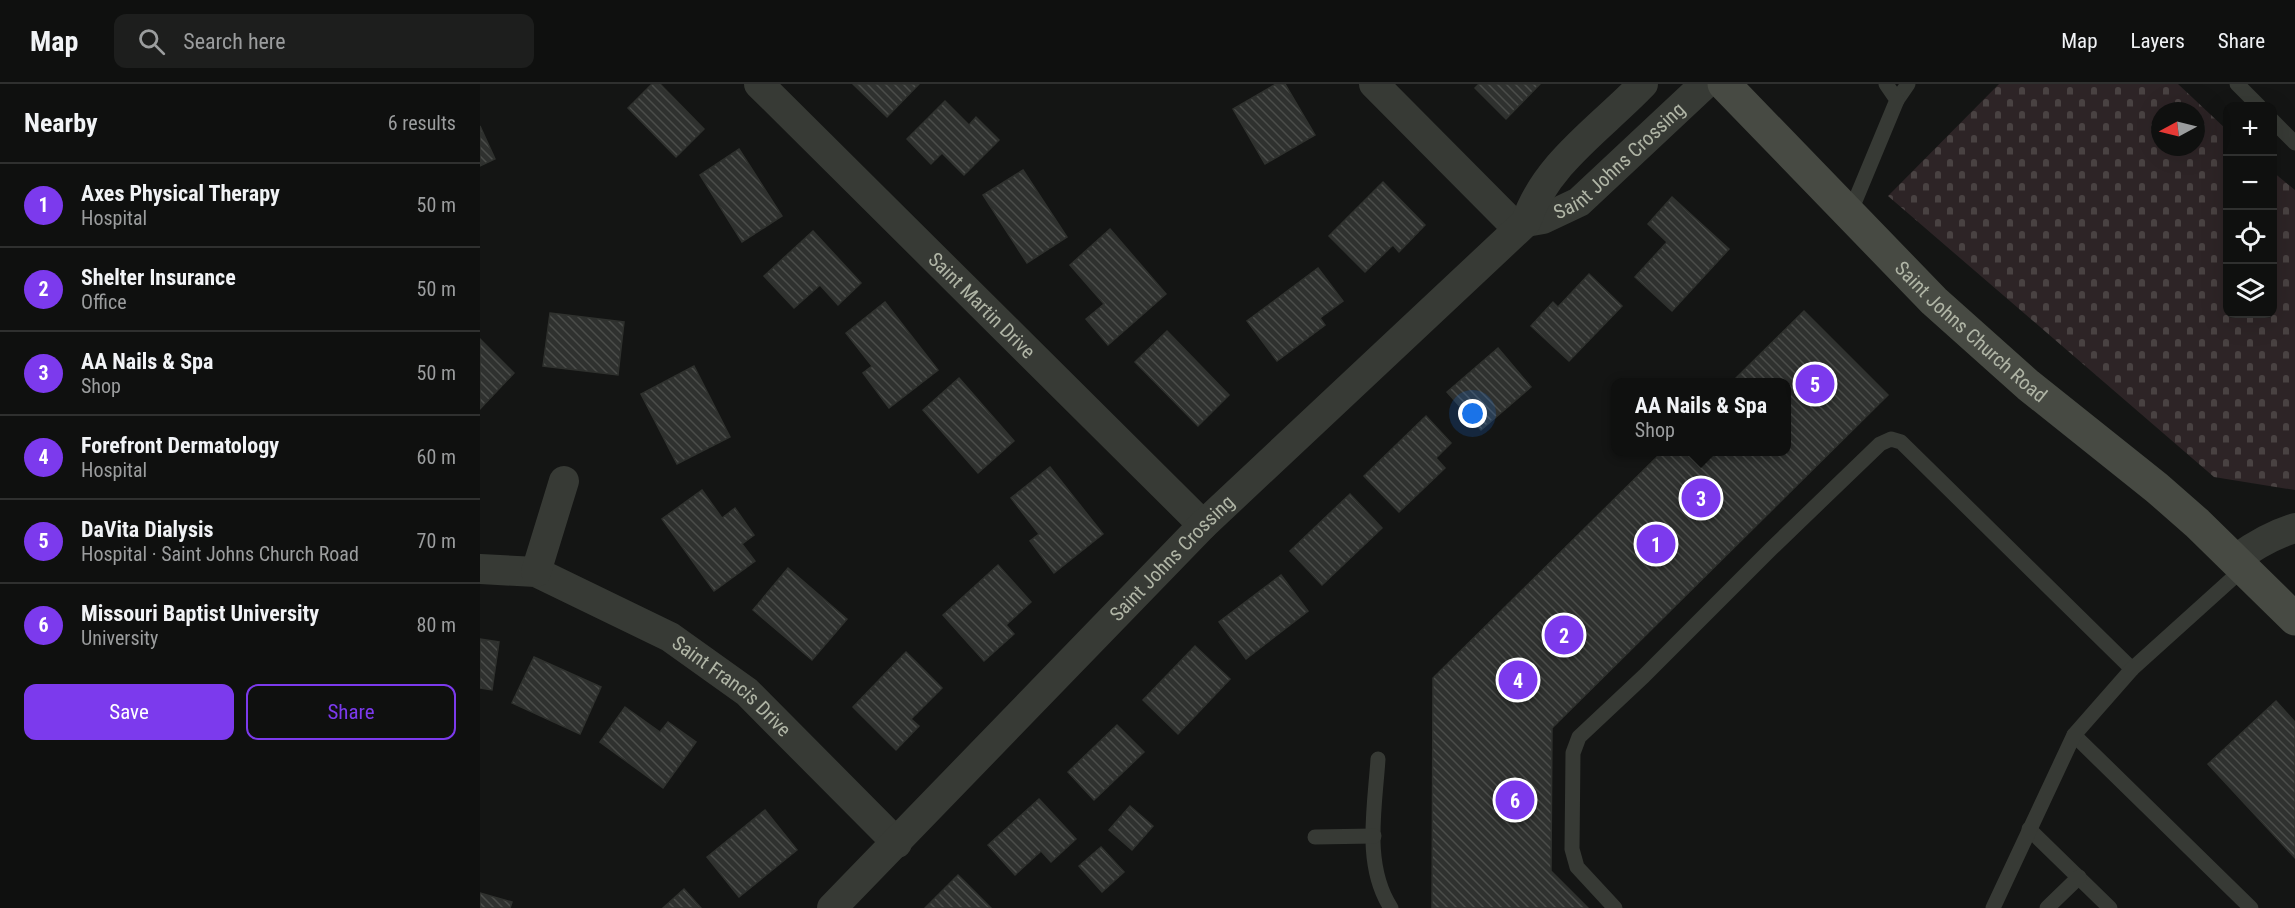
<!DOCTYPE html>
<meta charset="utf-8">
<style>
body{margin:0;font-family:"Roboto Condensed",sans-serif;background:#1d1e1d;color:#f1f3f6}
.controls{position:absolute;right:18px;top:18px;display:grid;overflow:hidden;border-radius:12px;box-shadow:0 6px 24px #0002}
.controls button{width:54px;height:54px;display:grid;place-items:center;padding:0;border:0;border-bottom:2px solid #2f302f;background:#0f100f;color:#f1f3f6;font:30px sans-serif}
.compass{position:absolute;left:1671px;top:18px;width:54px;height:54px;border-radius:50%;background:#0f100f;box-shadow:0 6px 24px #0002;rotate:263deg}
.you{position:absolute;left:993px;top:330px;width:21px;height:21px;margin:-15px;border:4px solid #fff;border-radius:50%;background:#1a73e8;box-shadow:0 0 0 9px #1a73e833}
.badge{display:grid;place-items:center;width:39px;height:39px;border-radius:50%;background:#7c3aed;color:#fff;font-size:20px;font-weight:700}
.pin{position:absolute;translate:-50% -50%;border:3px solid #fff;box-shadow:0 2px 6px #0006}
.popup{position:absolute;left:1131px;top:294px;width:180px;height:78px;box-sizing:border-box;display:grid;place-content:center;border-radius:12px;background:#0f100f;filter:drop-shadow(0 2px 4px #0005);font-size:20px;white-space:nowrap;color:#9b9d9e}
.popup b{font-size:22px;color:#f1f3f6}
.popup::after{content:'';position:absolute;left:50%;top:100%;margin-left:-12px;border:12px solid transparent;border-top-color:#0f100f}
.list{margin:0;padding:0;list-style:none}
h2{display:flex;justify-content:space-between;align-items:center;height:78px;margin:0;padding:0 24px;font-size:26px}
h2 small{font-size:20px;font-weight:400;color:#9b9d9e}
.list li{display:grid;grid-template-columns:39px 1fr auto;gap:18px;align-items:center;box-sizing:border-box;height:84px;padding:0 24px;border-top:2px solid #2f302f}
.list b{display:block;font-size:22px;white-space:nowrap}
.list p{margin:0;font-size:20px;white-space:nowrap;color:#9b9d9e}
.list em{font-size:20px;font-style:normal;color:#9b9d9e}
.actions{display:flex;gap:12px;padding:18px 24px}
.actions a{flex:1;padding:14px 0;border:2px solid #7c3aed;border-radius:12px;text-align:center;font-size:21px;color:#7c3aed}
.actions .main{background:#7c3aed;color:#fff}
.icon{flex:none;width:33px;height:33px;fill:none;stroke:currentColor;stroke-width:2;stroke-linecap:round;stroke-linejoin:round}
.map{position:relative;flex:none;width:1815px;height:824px;overflow:hidden}
header{display:flex;align-items:center;gap:36px;box-sizing:border-box;height:84px;padding:0 30px;background:#0f100f;border-bottom:2px solid #2f302f}
header strong{font-size:28px}
nav{display:flex;gap:33px;margin-inline-start:auto;font-size:21px}
.search{width:420px;height:54px;background:#1d1e1d;display:flex;align-items:center;gap:15px;box-sizing:border-box;padding:0 21px;border-radius:12px;color:#9b9d9e;font-size:22px}
main{display:flex}
aside{flex:1;background:#0f100f}
.map>svg:first-child{display:block}
.cemetery{fill:url(#cemetery-stones);fill-rule:evenodd}
.building{fill:url(#building-back-hatch);stroke:#2f312e;stroke-width:1.5}
.lines{fill:none;stroke-linecap:round;stroke-linejoin:round}
.lane{stroke:#373a35;stroke-width:15}
.street{stroke:#373a35;stroke-width:30}
.secondary{stroke:#474a43;stroke-width:33}
.labels{text-anchor:middle;stroke-width:4.5;stroke-linejoin:round;paint-order:stroke}
.street-label{font-size:20px;fill:#b0b5a6;stroke:#0f100f}
</style>
<header>
<strong>Map</strong>
<div class="search"><svg class="icon" aria-label="search" viewBox="0 0 24 24"><circle cx="10" cy="10" r="6"/><path d="M15 15l6 6"/></svg>Search here</div>
<nav><a>Map</a><a>Layers</a><a>Share</a></nav>
</header>
<main>
<aside>
<h2>Nearby<small>6 results</small></h2>
<ul class="list">
<li><span class="badge">1</span><div><b>Axes Physical Therapy</b><p>Hospital</p></div><em>50 m</em></li>
<li><span class="badge">2</span><div><b>Shelter Insurance</b><p>Office</p></div><em>50 m</em></li>
<li><span class="badge">3</span><div><b>AA Nails &amp; Spa</b><p>Shop</p></div><em>50 m</em></li>
<li><span class="badge">4</span><div><b>Forefront Dermatology</b><p>Hospital</p></div><em>60 m</em></li>
<li><span class="badge">5</span><div><b>DaVita Dialysis</b><p>Hospital · Saint Johns Church Road</p></div><em>70 m</em></li>
<li><span class="badge">6</span><div><b>Missouri Baptist University</b><p>University</p></div><em>80 m</em></li>
</ul>
<div class="actions"><a class="main">Save</a><a>Share</a></div>
</aside>
<div class="map">
<svg width="1815" height="824" viewBox="0 0 1815 824">
<defs>
<pattern id="cemetery-stones" width="16" height="16" patternUnits="userSpaceOnUse" patternTransform="scale(1.5)"><rect width="16" height="16" fill="#2d2426"/><path d="M2 7V4a2 2 0 0 1 4 0v3zM10 15v-3a2 2 0 0 1 4 0v3z" fill="#494242"/></pattern>
<pattern id="building-back-hatch" width="6" height="6" patternUnits="userSpaceOnUse" patternTransform="scale(1.5)"><rect width="6" height="6" fill="#2f312f"/><path d="M-1 5l2 2M0 0l6 6M5-1l2 2" fill="none" stroke="#4b4d4a"/></pattern>
</defs>
<rect width="100%" height="100%" fill="#141514"/>
<path class="cemetery" d="M1519,0h179l49,46 1,184h44l1,-142 22,18v300l-81,-13 -326,-281zM1680,27h36v36h-36z"/>
<g class="building">
<path d="M172,0h8l44,45 -28,28 -48,-49z"/>
<path d="M373,0h66l-32,33z"/>
<path d="M796,0h9l30,51 -50,29 -32,-55z"/>
<path d="M999,0h61l-34,35 -31,-31z"/>
<path d="M465,17l24,24 7,-8 23,23 -35,35 -22,-22 -11,11 -24,-25z"/>
<path d="M0,42l15,33 -15,7z"/>
<path d="M259,65l43,67 -40,26 -42,-67z"/>
<path d="M543,86l44,67 -40,26 -44,-68z"/>
<path d="M903,98l42,43 -26,27 -6,-7 -28,27 -36,-36z"/>
<path d="M1192,113l57,52 -57,62 -37,-34 32,-35 -19,-18z"/>
<path d="M630,145l56,65 -58,51 -22,-26 18,-15 -34,-39z"/>
<path d="M333,147l48,52 -23,22 -18,-20 -26,23 -30,-32z"/>
<path d="M838,184l25,33 -23,17 5,7 -48,36 -30,-40z"/>
<path d="M1109,190l33,32 -53,55 -38,-35 22,-24 5,5z"/>
<path d="M405,218l53,68 -49,38 -26,-35 9,-7 -26,-33z"/>
<path d="M1324,227l84,84 -336,333 -1,143 37,37h-156l1,-230 229,-226h124v-70h-54z"/>
<path d="M70,229l74,9 -6,53 -75,-9z"/>
<path d="M687,247l62,64 -31,31 -63,-64z"/>
<path d="M0,255l34,34 -34,36z"/>
<path d="M1018,264l33,39 -50,43 -34,-38z"/>
<path d="M214,282l36,71 -53,27 -36,-70z"/>
<path d="M479,294l55,63 -36,32 -55,-63z"/>
<path d="M946,332l25,27 -15,15 9,10 -46,44 -35,-36z"/>
<path d="M570,383l53,67 -49,39 -24,-32 9,-7 -28,-36z"/>
<path d="M222,406l20,28 13,-10 19,27 -12,9 13,17 -41,30 -52,-72z"/>
<path d="M870,410l32,34 -60,57 -32,-34z"/>
<path d="M518,481l33,37 -25,23 8,9 -30,27 -41,-46z"/>
<path d="M308,484l59,51 -35,41 -59,-50z"/>
<path d="M801,491l27,36 -62,48 -27,-37z"/>
<path d="M0,555l19,3 -7,48 -12,-2z"/>
<path d="M715,562l35,33 -52,55 -35,-34z"/>
<path d="M426,568l36,36 -31,31 8,7 -23,24 -43,-43z"/>
<path d="M54,573l67,30 -21,47 -68,-31z"/>
<path d="M1796,617l19,21v136l-87,-94z"/>
<path d="M145,623l35,25 8,-10 28,20 -33,46 -63,-46z"/>
<path d="M637,641l27,27 -50,48 -26,-28z"/>
<path d="M559,715l37,40 -25,23 -10,-11 -26,24 -27,-30z"/>
<path d="M650,722l23,20 -21,24 -23,-20z"/>
<path d="M285,726l32,40 -58,47 -32,-40z"/>
<path d="M621,763l23,25 -22,20 -23,-26z"/>
<path d="M478,791l33,33h-66z"/>
<path d="M204,805l17,19h-38z"/>
<path d="M0,809l32,9 -2,6h-30z"/>
</g>
<g class="lines">
<g class="lane">
<path d="M1757,0l22,22"/>
<path d="M1417,16l11,-16"/>
<path d="M1792,36l23,23"/>
<path d="M1370,129l47,-113 -11,-16"/>
<path d="M1594,651l177,173"/>
<path d="M898,675c-3,48 -15,106 13,149"/>
<path d="M1549,745l81,79"/>
<path d="M835,753l59,-1"/>
<path d="M1135,824l-38,-41 -5,-18 1,-96 6,-16 65,-61 127,-127 109,-105 11,-5 10,3 231,227"/>
<path d="M1513,824l81,-173 58,-66 112,-101"/>
<path d="M1567,824l32,-31"/>
</g>
<g class="street">
<path id="s1" d="M279,0l444,441"/>
<path d="M894,0l144,145"/>
<path id="s2" d="M1046,138l17,-3 36,-17 126,-118"/>
<path d="M1756,475c19,-14 36,-24 59,-31"/>
<path id="s3" d="M0,485l56,3 134,65 77,55 150,151"/>
<path d="M56,488l28,-91"/>
<path id="s4" d="M352,824l371,-383 323,-303c19,-58 76,-95 117,-138"/>
</g>
<path class="secondary" id="s5" d="M1244,0l210,217 94,84 129,103 40,35 98,96"/>
</g>
<g class="labels">
<g class="street-label">
<text dy="7" stroke="none"><textPath href="#s2" startOffset="114">Saint Johns Crossing</textPath></text>
<text dy="7" stroke="none"><textPath href="#s1" startOffset="314">Saint Martin Drive</textPath></text>
<text dy="7" stroke="none"><textPath href="#s5" startOffset="350">Saint Johns Church Road</textPath></text>
<text dy="7" stroke="none"><textPath href="#s4" startOffset="488">Saint Johns Crossing</textPath></text>
<text dy="7" stroke="none"><textPath href="#s3" startOffset="284">Saint Francis Drive</textPath></text>
</g>
</g>
</svg>
<div class="controls">
<button>+</button>
<button>−</button>
<button><svg class="icon" aria-label="locate" viewBox="0 0 24 24"><circle cx="12" cy="12" r="6"/><path d="M12 2v4M12 18v4M2 12h4M18 12h4"/></svg></button>
<button><svg class="icon" aria-label="layers" viewBox="0 0 24 24"><path d="M12 4l9 5-9 5-9-5zM3 14l9 5 9-5"/></svg></button>
</div>
<svg class="compass" viewBox="-18 -18 36 36"><path d="M0-13l5 13h-10z" fill="#e53935"/><path d="M0 13l5-13h-10z" fill="#9b9d9e"/></svg>
<div class="you"></div>
<div class="pin badge" style="left:1176px;top:460px">1</div>
<div class="pin badge" style="left:1084px;top:551px">2</div>
<div class="pin badge" style="left:1221px;top:414px">3</div>
<div class="popup"><b>AA Nails &amp; Spa</b>Shop</div>
<div class="pin badge" style="left:1038px;top:596px">4</div>
<div class="pin badge" style="left:1335px;top:300px">5</div>
<div class="pin badge" style="left:1035px;top:716px">6</div>
</div>
</main>
